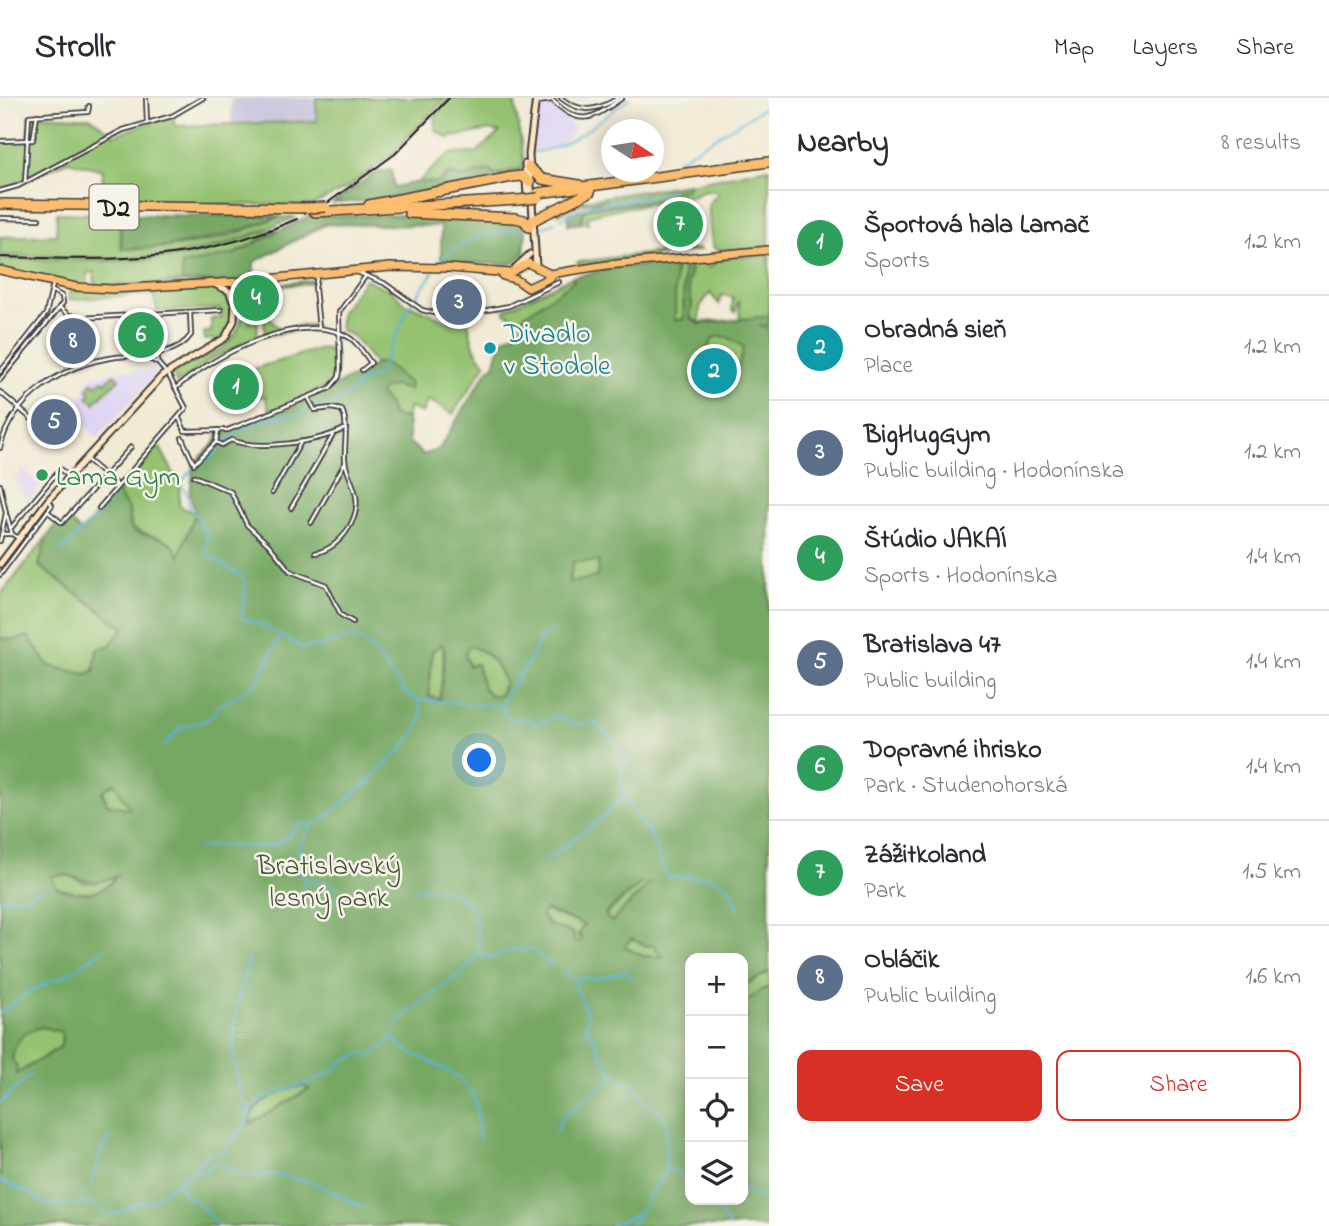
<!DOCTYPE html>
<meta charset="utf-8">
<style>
body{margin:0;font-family:"Indie Flower",sans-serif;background:#f7f7f7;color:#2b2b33}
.controls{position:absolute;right:21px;bottom:21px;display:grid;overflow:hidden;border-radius:14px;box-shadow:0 4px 18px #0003}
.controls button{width:63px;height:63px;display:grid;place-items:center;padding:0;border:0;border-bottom:2px solid #e1e1e2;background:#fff;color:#2b2b33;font:35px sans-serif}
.compass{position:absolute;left:601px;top:21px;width:63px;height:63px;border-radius:50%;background:#fff;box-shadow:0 4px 18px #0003;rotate:102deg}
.you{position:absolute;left:480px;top:663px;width:24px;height:24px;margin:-18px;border:5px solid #fff;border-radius:50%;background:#1a73e8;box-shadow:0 0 0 10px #1a73e833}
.badge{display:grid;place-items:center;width:46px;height:46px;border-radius:50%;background:#d93025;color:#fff;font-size:23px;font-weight:700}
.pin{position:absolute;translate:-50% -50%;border:4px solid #fff;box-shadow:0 2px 7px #0006}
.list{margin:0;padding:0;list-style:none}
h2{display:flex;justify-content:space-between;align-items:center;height:91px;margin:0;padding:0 28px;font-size:30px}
h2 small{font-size:23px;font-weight:400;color:#7c7c81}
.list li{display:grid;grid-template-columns:46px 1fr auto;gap:21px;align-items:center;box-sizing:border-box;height:105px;padding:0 28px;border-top:2px solid #e1e1e2}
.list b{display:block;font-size:26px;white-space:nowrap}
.list p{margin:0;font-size:23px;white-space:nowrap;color:#7c7c81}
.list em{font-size:23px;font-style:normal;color:#7c7c81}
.actions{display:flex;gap:14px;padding:21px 28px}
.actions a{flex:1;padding:16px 0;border:2px solid #d93025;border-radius:14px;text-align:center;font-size:24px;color:#d93025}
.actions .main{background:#d93025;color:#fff}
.icon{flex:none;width:38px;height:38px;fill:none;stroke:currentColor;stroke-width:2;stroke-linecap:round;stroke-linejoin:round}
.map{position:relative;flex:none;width:769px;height:1128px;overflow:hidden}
header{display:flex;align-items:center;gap:42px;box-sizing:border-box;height:98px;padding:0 35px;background:#fff;border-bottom:2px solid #e1e1e2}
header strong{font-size:33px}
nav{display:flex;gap:38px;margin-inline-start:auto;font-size:24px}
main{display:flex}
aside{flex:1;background:#fff}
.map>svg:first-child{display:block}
.built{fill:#e0d4f4}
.industrial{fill:#c4c0db}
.green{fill:#94c271;stroke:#586f46;stroke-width:2}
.forest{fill:#77a863;stroke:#4a6240;stroke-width:2;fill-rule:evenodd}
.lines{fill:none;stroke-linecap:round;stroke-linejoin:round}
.stream{stroke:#5ab2d7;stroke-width:2}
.street-casing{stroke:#3c3b38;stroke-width:6}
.secondary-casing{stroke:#3c3b38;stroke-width:9}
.primary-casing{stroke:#3c3b38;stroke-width:10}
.highway-casing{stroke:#3c3b38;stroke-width:12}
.street{stroke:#fff;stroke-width:2.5}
.secondary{stroke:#fee5c5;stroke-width:5}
.primary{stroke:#fcbd6f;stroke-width:7}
.highway{stroke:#fcbd6f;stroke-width:9}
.rail{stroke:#1c1c1c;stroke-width:2}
.highway-bridge-casing{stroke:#3c3b38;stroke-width:12;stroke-linecap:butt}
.highway-bridge{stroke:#fcbd6f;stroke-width:9}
.culture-dot{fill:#0f9aa8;stroke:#f7f3e8;stroke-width:2.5}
.leisure-dot{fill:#2e9e5b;stroke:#f7f3e8;stroke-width:2.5}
.labels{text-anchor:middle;stroke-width:5;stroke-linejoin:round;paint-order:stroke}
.shield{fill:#f7f3e8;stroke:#5e5c59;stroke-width:2}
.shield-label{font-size:26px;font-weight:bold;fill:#1c1c1c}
.culture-label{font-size:28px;fill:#0d838f;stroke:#f7f3e8;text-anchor:start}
.leisure-label{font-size:28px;fill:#27864d;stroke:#f7f3e8;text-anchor:start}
.park-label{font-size:28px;fill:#46563a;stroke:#f7f3e8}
</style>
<header>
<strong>Strollr</strong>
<nav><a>Map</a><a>Layers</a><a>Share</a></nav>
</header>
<main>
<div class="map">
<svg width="769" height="1128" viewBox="0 0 769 1128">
<rect width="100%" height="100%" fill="#f7f3e8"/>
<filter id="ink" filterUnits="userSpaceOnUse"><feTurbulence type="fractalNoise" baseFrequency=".0143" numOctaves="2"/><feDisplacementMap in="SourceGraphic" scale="14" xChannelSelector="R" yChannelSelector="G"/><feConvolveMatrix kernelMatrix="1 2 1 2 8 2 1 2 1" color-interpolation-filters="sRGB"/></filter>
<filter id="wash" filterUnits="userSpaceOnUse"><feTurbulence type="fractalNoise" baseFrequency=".00686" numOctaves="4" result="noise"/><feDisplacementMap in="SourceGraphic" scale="28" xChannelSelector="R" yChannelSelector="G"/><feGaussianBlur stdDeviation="1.57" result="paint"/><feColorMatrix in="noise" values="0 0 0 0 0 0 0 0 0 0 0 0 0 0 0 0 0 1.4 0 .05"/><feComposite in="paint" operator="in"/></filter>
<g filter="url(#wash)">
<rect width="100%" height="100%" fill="#f1ead5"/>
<g class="built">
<path d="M548,3l27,27 -10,14 -16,7 -15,1 3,-43 2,-4z"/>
<path d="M152,267l7,6 -62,67 -16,-17 -2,2 -8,-7 21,-40 29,-5 27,-1z"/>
<path d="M23,371l18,17 -12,14 -11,-10 -3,-12z"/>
</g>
<path class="industrial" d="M231,0h85l1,23 -86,4z"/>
<g class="green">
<path d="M316,0h130l-60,61 -41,30 -33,16 -210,-1 1,-34 -35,-9 -68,30v-50h28l1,-25c21,-2 39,2 61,1l24,18 59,-20 2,11 142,-5z"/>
<path d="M450,0h64l10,65 -3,6 -28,6 -2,-5 -30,8 -13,-4 -9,9 -21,-1 31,-28 27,-1 24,-21 -11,-2 -41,8 -13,-8v-13z"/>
<path d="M769,70v80l-52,2 -5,-4 -4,-42 10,-10 -3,-3 -11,-1 -14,7 -10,-2 -3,6c-25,4 -67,6 -89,16v6h-7l2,-11 7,-4 38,-4 59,-15 1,-5z"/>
<path d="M57,115l62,2 2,34h4c35,0 70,-4 104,-13 23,-6 43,-22 67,-19 -33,13 -67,27 -102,34 -64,13 -130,6 -194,4v-18l56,-2z"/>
<path d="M278,131l-44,25 -52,11v17l-87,4 -1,-14h-6l-1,16 124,-4 19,9c8,27 3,33 -16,54v-8l-9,1 -1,-8h7v-13l11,-1 -1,-9 -64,2 -3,-15 -8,-2 -77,6v-7l5,-3 -74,-20v-12c63,2 127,7 189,-3 31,-6 58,-21 89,-26z"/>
<path d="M686,151l15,1 -122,16 -2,-4z"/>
<path d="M769,157v116l-73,25 -26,-68 31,-6 39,-2 -1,-20 -4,12 -3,-2 1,-13 -12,-2 -2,9 -9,-11 -10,14 -1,15 -9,-4 2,-13 -4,-21 4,-24 7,-1 11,9 9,-10z"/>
<path d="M683,163l1,58 -9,2v-59z"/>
<path d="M572,179l2,4 -53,38 -16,-6 1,-4z"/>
<path d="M365,181l27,12 14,13 48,19 13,-6c4,17 5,35 19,46l-33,51 -25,-14 -6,13 -14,-6 -1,11 -14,-2 -4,-11 -10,-10 3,-7 12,-2 15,4 -25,-28 -9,2 -22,-28 -13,-6v-17z"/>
<path d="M311,182l1,3 -38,4c-7,8 -9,18 -6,26 11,30 30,5 47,14l-50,9 -3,-42 -15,2 3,27 8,-1 -1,15 -46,22 -34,25 -4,-9 5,-5c24,-14 54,-17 63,-49 3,-11 0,-21 6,-32z"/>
<path d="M321,250l15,3v26l-7,9 -19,7v3l-41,15 -4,-15 -5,1 -17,-25 -6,2 -3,-6 10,-4 3,7z"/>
<path d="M114,276l5,5 -25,24 -7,-6 4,-4 -4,-4 6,-7 3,3 7,-5 3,2z"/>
<path d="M159,348l21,39 -1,21 16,8 -16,44 -9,-16 -38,-13 -3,-19 -12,-18z"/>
<path d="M47,439l-8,29 85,62 -28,33 -2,10 -8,3 -37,-8 -21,-30 -11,4 -17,-2v-43z"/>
<path d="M573,464h26l-2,15 -28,6z"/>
<path d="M442,546c4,14 -1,39 -2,55l-11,-2 3,-46z"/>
<path d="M469,547c21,7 27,18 36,37l-5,13h-9l-8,-7 -7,-24 -7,2 -4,-12z"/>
<path d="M116,685l14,26 -23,-5 -4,-15z"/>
<path d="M55,777h12l18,8 33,-8c-18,23 -36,20 -62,13l-6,-12z"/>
<path d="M650,785l-39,40 -6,-8 35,-31z"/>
<path d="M543,812l41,15 -7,11 4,1 -1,4 -6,1 -1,-9 -24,-8 -7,-9z"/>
<path d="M634,841l19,6 9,12 -19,-1 -19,-9 4,-6z"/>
<path d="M769,874v16h-5l-15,13 -6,-6v-9z"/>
<path d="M42,929l20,5 -1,14 -46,29 -3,-16 3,-17 14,-12z"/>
<path d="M303,988l7,2 -60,36c1,-23 33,-34 53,-38z"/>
</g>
<g class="forest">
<path d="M521,71l-4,5 -136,26 -48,3 43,-31 15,-2 3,17 24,-5 20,1 10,-9 13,4 30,-8 2,5z"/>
<path d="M688,86l-1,6 -10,1 -9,8 -79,9 -6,4 -2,11 -13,2v-11l39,-15 -30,6 -18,9 -4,-4 28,-10z"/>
<path d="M119,117l161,1c-52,21 -99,31 -155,33h-3z"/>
<path d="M422,117l92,4 12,7 -2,28 -12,10 -71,-1v-37l-115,-2 -72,38v13l-18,7h-54v-17l52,-11 75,-38z"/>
<path d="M692,162l-4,24 4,21 -2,13 9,6 70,-8v8l-8,2 8,3v643l-26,14v-28h-53v242h53v-177l4,-6 -4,-3v-19l6,5 8,-8 12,-4v238h-769v-588l17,2 11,-4 21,30 37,8 8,-3 3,-22 12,-3 15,-18 -85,-62 8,-29 11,-14 5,4 6,-7 12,12 36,-40 12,18v14l5,8c18,7 38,2 45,24l16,-42 -5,-21 4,-29 22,-22 2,-12h10l39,-17 21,-4 64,-32 4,1 19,-14 9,-2 26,22 -1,6 -15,-4 -12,3 -2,6 9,10 3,11 15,2 2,24 14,13 16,-6 49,-80 6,-3 7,-25 19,-12 3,-13 51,-35 -2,-4 48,-10 55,-5v58h9l-1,-59zM714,239h13l17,10 -8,27 -14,1 -1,5 -29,-1 5,-18v6zM599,464l-2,15 -28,6 4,-21zM442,546l3,9 -5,46 -11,-2 3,-46zM469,548c21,6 27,17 36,36l-5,13h-9l-8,-7 -6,-24 -8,2 -4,-12zM114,685l16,26 -23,-5 -5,-12zM67,777l28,8 22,-7c-17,22 -36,19 -60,12l-6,-12zM640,786h9l-38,38 -6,-8zM545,811l39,16 -7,11 4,1 -2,5h-5l-1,-9 -24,-8 -7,-9zM631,841l16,7 6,-1 9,12 -19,-1 -18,-9zM42,929l20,5 -1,15 -45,27 1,-7 -5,-8c2,-19 12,-28 30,-32zM303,988l6,3 -59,35c0,-23 33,-34 53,-38z"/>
</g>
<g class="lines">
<g class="stream">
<path d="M532,54c38,-2 68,-33 98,-54"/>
<path d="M674,72l4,-10 91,-55"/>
<path d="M561,121l28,-13 79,-12 3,-5"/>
<path d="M545,129l10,-5"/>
<path d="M536,130l7,-1"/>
<path d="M438,166c23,-28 54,-32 88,-35"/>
<path d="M314,307l25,-2 28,-25 11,-3 30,-66 25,-37"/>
<path d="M195,368l17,-8 8,-13 28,-19 20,-8 30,-3 12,-9"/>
<path d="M193,370l-13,16 7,9 3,17 11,9 -1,7 7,8v20l34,22 5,8 -4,34 22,8 39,22 13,-3 5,4 3,-5 11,-1 10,-7 14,2 17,15"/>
<path d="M61,454l55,-57"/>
<path d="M378,558l28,38 15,7"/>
<path d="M424,602l59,5"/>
<path d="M487,607l18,3 -3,4 6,6 14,2 4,-3 10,7 20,-7c13,2 21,13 37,3l27,27"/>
<path d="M499,608l28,-41 14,-27 13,-9"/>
<path d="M164,648l16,-18 27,-8 15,-16 34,-20 23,-46"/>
<path d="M620,652l8,11 -7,10 1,21c8,11 16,32 27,39l18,46c33,2 58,-11 72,32"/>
<path d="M199,750c36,-9 74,14 99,-23 7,-2 11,0 16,-1 13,-3 40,-35 57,-42l1,-5c13,-11 49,-43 49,-61 0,-4 -2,-11 -3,-16"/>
<path d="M545,763l63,-48 16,-17"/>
<path d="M306,784l6,-2 7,4 4,-3 12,7 3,-4"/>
<path d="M417,791c49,-3 61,15 62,63"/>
<path d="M0,802l30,-5 11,-6"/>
<path d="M323,805l34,-8"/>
<path d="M298,806l7,-8 -3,-5 3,-10c-11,-20 -8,-39 8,-56"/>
<path d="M308,811l26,-11"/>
<path d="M562,873l15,8 -1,9 13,30 -3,7 2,8 4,1 10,23 16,21"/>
<path d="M628,877l4,4"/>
<path d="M580,880l17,1 29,-8"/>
<path d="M0,915l32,-23 38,-17 33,-23"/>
<path d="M395,931c6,-19 71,-51 84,-76l11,5 27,-10 8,3 4,-3 25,18"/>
<path d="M394,941c21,25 67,25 80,59 6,14 1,28 7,42"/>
<path d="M387,946l8,-11"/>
<path d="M367,957l2,2 16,-12"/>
<path d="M621,981l14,7 8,15 18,10 5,10 1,48"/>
<path d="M0,1005l30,-28"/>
<path d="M249,1017c-24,-59 -18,-96 0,-156"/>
<path d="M556,1034l6,-15 50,-38 1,-6"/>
<path d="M668,1070l22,13"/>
<path d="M197,1073h9l9,-9 33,16 24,-4 43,9 48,25"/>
<path d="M0,1083l32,13 7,7 14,4 37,-2 20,13 33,-15 5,3 28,-22"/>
<path d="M178,1083l17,-8 1,-7 11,-11 18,-3 4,-10c17,-7 17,-34 36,-44 17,-9 69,-18 77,-37l22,-8"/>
<path d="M179,1083l6,14 18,12 15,19"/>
<path d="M91,1088l11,-37 9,-12"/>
<path d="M743,1092l22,8"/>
<path d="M81,1099l2,-3"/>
<path d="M712,1102l17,26"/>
<path d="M611,1128l24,-11"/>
<path d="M631,1128l36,-57"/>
</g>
</g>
</g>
<g filter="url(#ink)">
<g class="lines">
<g class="street-casing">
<g id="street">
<path d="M146,0l1,25"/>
<path d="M550,0c30,30 41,22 72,0"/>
<path d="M561,0c20,16 36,13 57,0"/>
<path d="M538,4l13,-2"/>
<path d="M0,43l33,-1 4,-25"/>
<path d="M25,84l4,-66 59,-4 1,-6"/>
<path d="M0,93l18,-5 105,-56 49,-14 31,-18"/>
<path d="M0,120l39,1"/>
<path d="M357,174l27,11 38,27 28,7 59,-11 50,-24"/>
<path d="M317,179l-2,11 4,40"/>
<path d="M59,209l10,8 12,3 140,-8"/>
<path d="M143,258l13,6"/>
<path d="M0,274l46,-58 7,-30"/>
<path d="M0,282l63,-77 -1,-7 -9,-5"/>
<path d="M176,290c36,-32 126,-80 174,-50 8,5 15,17 21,25l-9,7"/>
<path d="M0,294l35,30 6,-2"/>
<path d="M309,301l6,11 16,-2 11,2c7,15 2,33 3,49 0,12 9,24 11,37 4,24 -17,53 -41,57"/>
<path d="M179,320l6,13 43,-1 102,-42 9,-11 1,-8 -1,-57 26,-35"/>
<path d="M182,340l12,26 22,-22 2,-12"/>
<path d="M216,344l6,3 9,-5c27,11 89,2 115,-12"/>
<path d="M0,350c12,-52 65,-84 116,-91 24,-3 59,1 75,-22l-1,-23"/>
<path d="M86,361l32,27"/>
<path d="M194,378l37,16 16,33 22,20 21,26 36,14 15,30 12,7"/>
<path d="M0,387l6,28 -6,28"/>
<path d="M272,395l29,-51"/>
<path d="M99,410l87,-100 -17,-32 -12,-14 1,-8"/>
<path d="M291,410l42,-73"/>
<path d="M47,413l15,12 69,-76"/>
<path d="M7,418l5,18"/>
<path d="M311,425l34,-60"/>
<path d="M11,430l49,-59 8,7"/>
<path d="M3,436h9l6,4"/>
<path d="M0,477l52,-70 -4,-5"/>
</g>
</g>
<g class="secondary-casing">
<g id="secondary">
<path d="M536,0l-7,56 7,112"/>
<path d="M525,66l2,32"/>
<path d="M515,170l15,-14"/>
<path d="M216,187l13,6 4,10"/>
<path d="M237,206l7,-15 13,-8"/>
<path d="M0,466l48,-64 114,-124 63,-38 9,-17 2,-39"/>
</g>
</g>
<g class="primary-casing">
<g id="primary">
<path d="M0,172l76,17 36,2 124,-7 154,-15 59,1 61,5 18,-10 22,11 57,-9 162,-15"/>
<path d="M503,178l14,4 11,8 23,-11"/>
</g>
</g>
<g class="highway-casing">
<g id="highway">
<path d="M529,69l13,12 37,6"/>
<path d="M538,95l231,-31"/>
<path d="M0,106l307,4"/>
<path d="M369,107l143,-28 10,-1 8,6"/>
<path d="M315,114l203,-12"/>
<path d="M409,115l106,5 9,2 5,7"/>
<path d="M532,123l58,-29"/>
</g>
</g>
<use href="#street" class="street"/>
<use href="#secondary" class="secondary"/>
<use href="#primary" class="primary"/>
<use href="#highway" class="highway"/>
<g class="rail">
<path d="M326,106l69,-50 54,-56"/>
<path d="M0,159c110,3 193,8 297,-38"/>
</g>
<g class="highway-bridge-casing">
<g id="highway-bridge">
<path d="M518,102l20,-2"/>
<path d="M307,110l19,-1"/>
</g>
</g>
<use href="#highway-bridge" class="highway-bridge"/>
</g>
</g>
<circle class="culture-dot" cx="490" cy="250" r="7"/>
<circle class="leisure-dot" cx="42" cy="377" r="7"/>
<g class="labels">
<rect class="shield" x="89.5" y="86.5" width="49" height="45" rx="5"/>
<g class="shield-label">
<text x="114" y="118">D2</text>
</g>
<g class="culture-label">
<text x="504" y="244">Divadlo<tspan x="504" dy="32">v Stodole</tspan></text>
</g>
<g class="leisure-label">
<text x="56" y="387">Lama Gym</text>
</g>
<g class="park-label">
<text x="329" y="776">Bratislavský<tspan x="329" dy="32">lesný park</tspan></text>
</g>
</g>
</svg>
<div class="controls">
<button>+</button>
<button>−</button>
<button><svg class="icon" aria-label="locate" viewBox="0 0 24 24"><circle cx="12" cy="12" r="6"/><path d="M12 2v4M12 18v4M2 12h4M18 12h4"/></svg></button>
<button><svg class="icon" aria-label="layers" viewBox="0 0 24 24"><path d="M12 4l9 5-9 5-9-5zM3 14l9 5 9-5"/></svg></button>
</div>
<svg class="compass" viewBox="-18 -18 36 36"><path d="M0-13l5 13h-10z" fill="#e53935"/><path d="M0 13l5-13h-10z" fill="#7c7c81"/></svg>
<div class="you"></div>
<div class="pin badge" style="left:236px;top:289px;background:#2e9e5b">1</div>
<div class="pin badge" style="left:714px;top:273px;background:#0f9aa8">2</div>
<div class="pin badge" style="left:459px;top:204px;background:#5c6f8a">3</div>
<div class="pin badge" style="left:256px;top:200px;background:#2e9e5b">4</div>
<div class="pin badge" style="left:54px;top:324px;background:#5c6f8a">5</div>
<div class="pin badge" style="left:141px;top:237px;background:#2e9e5b">6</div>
<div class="pin badge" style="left:680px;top:126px;background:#2e9e5b">7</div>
<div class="pin badge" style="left:73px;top:243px;background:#5c6f8a">8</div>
</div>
<aside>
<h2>Nearby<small>8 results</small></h2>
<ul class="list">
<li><span class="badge" style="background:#2e9e5b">1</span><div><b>Športová hala Lamač</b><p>Sports</p></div><em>1.2 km</em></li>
<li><span class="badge" style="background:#0f9aa8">2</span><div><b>Obradná sieň</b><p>Place</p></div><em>1.2 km</em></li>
<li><span class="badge" style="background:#5c6f8a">3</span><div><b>BigHugGym</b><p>Public building · Hodonínska</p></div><em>1.2 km</em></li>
<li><span class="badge" style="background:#2e9e5b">4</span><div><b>Štúdio JAKAÍ</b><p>Sports · Hodonínska</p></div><em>1.4 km</em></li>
<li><span class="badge" style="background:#5c6f8a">5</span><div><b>Bratislava 47</b><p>Public building</p></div><em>1.4 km</em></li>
<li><span class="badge" style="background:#2e9e5b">6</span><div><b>Dopravné ihrisko</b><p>Park · Studenohorská</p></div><em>1.4 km</em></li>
<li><span class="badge" style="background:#2e9e5b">7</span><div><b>Zážitkoland</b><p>Park</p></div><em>1.5 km</em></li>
<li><span class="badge" style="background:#5c6f8a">8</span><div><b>Obláčik</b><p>Public building</p></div><em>1.6 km</em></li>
</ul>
<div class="actions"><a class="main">Save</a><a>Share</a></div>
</aside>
</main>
